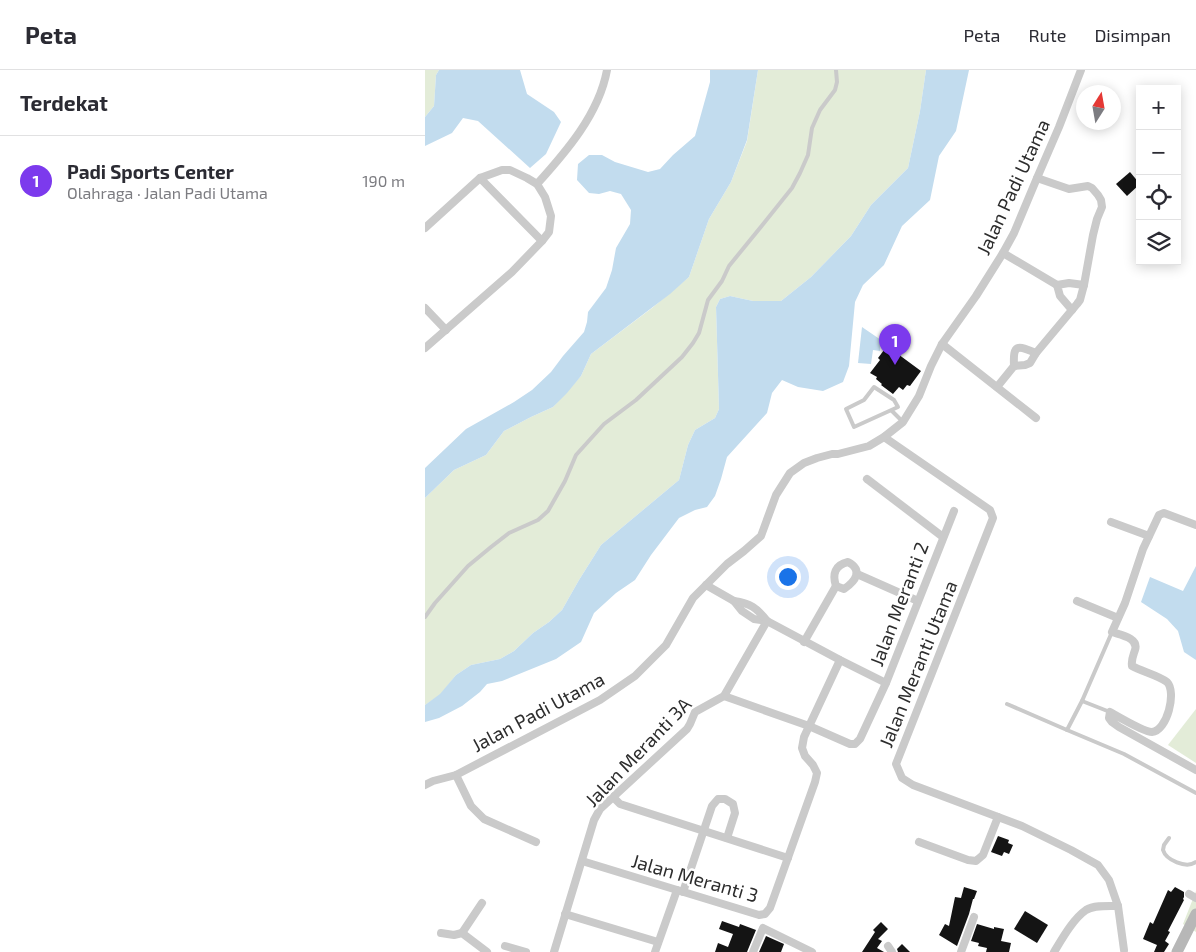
<!DOCTYPE html>
<html lang="id">
<meta charset="utf-8">
<style>
body{margin:0;font-family:"Exo 2",sans-serif;background:#f2f2f3;color:#2b2b33}
.controls{position:absolute;right:15px;top:15px;display:grid;overflow:hidden;border-radius:0px;box-shadow:0 2px 12px #0003}
.controls button{width:45px;height:45px;display:grid;place-items:center;padding:0;border:0;border-bottom:1px solid #e1e1e2;background:#fff;color:#2b2b33;font:25px sans-serif}
.compass{position:absolute;left:651px;top:15px;width:45px;height:45px;border-radius:50%;background:#fff;box-shadow:0 2px 12px #0003;rotate:11deg}
.you{position:absolute;left:362px;top:506px;width:18px;height:18px;margin:-12px;border:4px solid #fff;border-radius:50%;background:#1a73e8;box-shadow:0 0 0 8px #1a73e833}
.badge{display:grid;place-items:center;width:32px;height:32px;border-radius:50%;background:#7c3aed;color:#fff;font-size:16px;font-weight:700}
.pin{position:absolute;translate:-50% -41px;filter:drop-shadow(0 1px 2px #0008)}
.pin::after{content:'';position:absolute;top:26px;width:18px;height:15px;background:inherit;clip-path:polygon(0 0,100% 0,50% 100%)}
.list{margin:0;padding:0;list-style:none}
h2{display:flex;justify-content:space-between;align-items:center;height:65px;margin:0;padding:0 20px;font-size:21px}
h2 small{font-size:16px;font-weight:400;color:#7c7c81}
.list li{display:grid;grid-template-columns:32px 1fr auto;gap:15px;align-items:center;box-sizing:border-box;height:90px;padding:0 20px;border-top:1px solid #e1e1e2}
.list b{display:block;font-size:19px;white-space:nowrap}
.list p{margin:0;font-size:16px;white-space:nowrap;color:#7c7c81}
.list em{font-size:16px;font-style:normal;color:#7c7c81}
.icon{flex:none;width:28px;height:28px;fill:none;stroke:currentColor;stroke-width:2;stroke-linecap:round;stroke-linejoin:round}
.map{position:relative;flex:none;width:771px;height:882px;overflow:hidden}
header{display:flex;align-items:center;gap:30px;box-sizing:border-box;height:70px;padding:0 25px;background:#fff;border-bottom:1px solid #e1e1e2}
header strong{font-size:24px}
nav{display:flex;gap:28px;margin-inline-start:auto;font-size:18px}
main{display:flex}
aside{flex:1;background:#fff}
.map>svg:first-child{display:block}
.green{fill:#e3ecd8}
.water{fill:#c2dcee}
.building{fill:#141414}
.lines{fill:none;stroke-linecap:round;stroke-linejoin:round}
.service{stroke:#cacaca;stroke-width:4}
.minor{stroke:#cacaca;stroke-width:8}
.secondary{stroke:#b7b7b7;stroke-width:11}
.labels{text-anchor:middle;stroke-width:5;stroke-linejoin:round;paint-order:stroke}
.street-label{font-size:19px;fill:#2d2d2d;stroke:#fff}
</style>
<header>
<strong>Peta</strong>
<nav><a>Peta</a><a>Rute</a><a>Disimpan</a></nav>
</header>
<main>
<aside>
<h2>Terdekat<small></small></h2>
<ul class="list">
<li><span class="badge">1</span><div><b>Padi Sports Center</b><p>Olahraga · Jalan Padi Utama</p></div><em>190 m</em></li>
</ul>
</aside>
<div class="map">
<svg width="771" height="882" viewBox="0 0 771 882">
<rect width="100%" height="100%" fill="#fff"/>
<g class="green">
<path d="M0,0h14l-3,5 -2,31 -9,11z"/>
<path d="M333,0h168l-6,41 -12,57 -37,37 -20,31 -40,41 -30,24h-28l-23,-5 -10,3 -4,8 3,102 -4,9 -20,12 -7,15 -9,35 -78,65 -22,35 -17,30 -13,12 -16,11 -19,18 -14,8 -29,6 -15,10 -16,20 -15,10v-207l29,-28 32,-15 18,-24 27,-14 22,-10 28,-31 10,-22 61,-46 37,-31 20,-58 22,-37 16,-41z"/>
<path d="M771,639v54l-28,-18z"/>
<path d="M771,821v41l-13,-8z"/>
</g>
<g class="water">
<path d="M14,0h81l7,24 27,18 7,10 -15,32 -16,14 -52,-47 -15,-3 -11,15 -27,13v-29l9,-11 2,-31z"/>
<path d="M285,0h48l-11,70 -16,42 -22,37 -20,58 -19,17 -79,60 -10,22 -14,17 -14,14 -22,10 -27,14 -18,24 -32,15 -29,28v-30l41,-39 48,-27 18,-12 19,-18 12,-16 21,-24 3,-10 1,-10 18,-24 6,-18 4,-22 14,-24 1,-14 -10,-16 -11,-3 -11,3 -10,-1 -12,-13 1,-16 11,-9h13l13,7 33,10 12,-3 13,-14 22,-19 15,-54z"/>
<path d="M501,0h43l-13,61 -17,25 -9,44 -28,26 -18,39 -21,20 -8,17 -6,64 -6,16 -20,9 -25,-4 -16,-7 -10,13 -5,20 -40,44 -6,22 -6,17 -8,11 -12,3 -16,8 -28,37 -16,25 -19,13 -22,20 -13,29 -25,17 -54,22 -15,3 -7,8 -18,14 -23,12 -14,4v-17l15,-11 16,-19 15,-10 29,-6 14,-8 19,-18 16,-11 13,-12 17,-30 22,-35 78,-65 9,-35 7,-15 20,-12 4,-9 -3,-102 4,-8 10,-3 23,5h28l30,-24 40,-41 20,-31 37,-37 12,-57z"/>
<path d="M437,257l19,13 -1,11 -7,-1 -2,14 -13,-1z"/>
<path d="M771,496v94l-12,-8 -6,-21 -11,-12 -26,-17 9,-25 33,14z"/>
</g>
<g class="building">
<path d="M705,102l10,12 -13,12 -11,-12z"/>
<path d="M462,276l34,25 -11,15 -3,-1 -4,5 -4,-3 -6,7 -12,-9 1,-1 -6,-5 1,-2 -7,-4 10,-13 -2,-2z"/>
<path d="M573,766l11,4 -1,3 5,2 -4,9 -5,-2 -2,4 -11,-4z"/>
<path d="M539,817l13,4 -3,8h-1l-4,15 -12,32 -18,-11 6,-11 4,2 6,-29 6,1z"/>
<path d="M750,817l9,5v5l-1,2 1,1 -16,31 2,1 -5,9 4,3 -5,8h-10l3,-7 -14,-6 7,-17 3,2 15,-34 3,2z"/>
<path d="M600,841l23,14 -11,18 -23,-14z"/>
<path d="M297,851l17,6 1,-3 16,6 -9,22h-32l3,-9 10,4 5,-13 -14,-5z"/>
<path d="M456,852l7,7 -10,10 4,2 -5,7 7,4h-22l13,-20 -2,-2z"/>
<path d="M552,854l17,5v-2l10,2 -3,12 10,2 -2,9h-23l1,-4 -9,-2 1,-3 -8,-2z"/>
<path d="M341,866l18,8 -3,8h-22z"/>
<path d="M477,874l8,8h-12l-1,-3z"/>
</g>
<g class="lines">
<g class="service">
<path d="M449,317l20,13 4,7 -44,20 -8,-18 18,-9z"/>
<path d="M467,341l11,11"/>
<path d="M0,547l10,-14 33,-37 23,-19 18,-14 29,-13 10,-9 17,-30 11,-26 28,-31 32,-24 46,-43 11,-14 6,-10 9,-33 14,-19 7,-15 35,-43 28,-35 8,-15 8,-18 4,-27 8,-18 15,-20 2,-8 -1,-12"/>
<path d="M687,562l-30,69 -15,29 57,24 72,39"/>
<path d="M657,631l28,11"/>
<path d="M582,634l60,26"/>
<path d="M744,768l-5,7 -1,5c3,10 23,19 33,12"/>
</g>
<g class="minor">
<path d="M55,108l62,63"/>
<path d="M112,114c29,-32 62,-70 70,-114"/>
<path d="M0,158l55,-50 22,-8h8l17,8 10,6 8,13 6,19 -2,16 -7,9 -30,31 -87,76"/>
<path d="M578,183l54,32"/>
<path d="M0,238l21,22"/>
<path d="M647,240l-12,-14 -3,-11 12,-2 15,2"/>
<path d="M517,274l94,74"/>
<path d="M589,296c-1,-22 3,-21 22,-13"/>
<path d="M572,317l17,-21 11,-1 5,-2 6,-10 41,-49 3,-4 4,-15 9,-50 4,-16 5,-12 -1,-7 -3,-5 -6,-7 -4,-2 -19,3 -32,-11"/>
<path d="M459,367l106,73 3,8 -97,246 6,14 11,7 109,41 49,24 27,15 11,15 9,26 6,44"/>
<path d="M442,409l76,58"/>
<path d="M686,452l38,14"/>
<path d="M771,455l-32,-12 -5,2 -16,34 -18,54 -13,29c9,3 27,6 23,18 -2,6 -4,10 -3,16 9,5 28,10 35,16 10,10 0,49 -15,50 -8,0 -33,-15 -42,-20l-1,6 3,4 7,5 77,43"/>
<path d="M423,492c15,8 8,19 -4,27l-8,-3c-4,-12 -1,-21 12,-24z"/>
<path d="M432,504l61,27"/>
<path d="M281,515l28,16 8,10 12,8 13,2 73,39 46,23"/>
<path d="M309,531c16,2 23,7 33,20"/>
<path d="M652,531l41,17"/>
<path d="M379,572l32,-56"/>
<path d="M299,626l85,30 41,18h5l5,-5 26,-56 68,-172"/>
<path d="M31,705l15,31 13,13 52,23"/>
<path d="M0,715l8,-4 23,-6 144,-75 35,-24 31,-31 27,-47 34,-34 17,-13 17,-15 15,-41 14,-22 14,-10 13,-5 15,-4h6l31,-8 15,-9 19,-15 16,-26 12,-30 11,-22 34,-48 27,-43 11,-20 23,-55 22,-51 22,-57"/>
<path d="M188,727l7,7 168,54"/>
<path d="M494,772l49,18 8,1 7,-6 15,-38"/>
<path d="M157,791l177,54 6,-1 5,-6 45,-126 2,-9 -4,-8 -8,-9 -3,-8 2,-11 36,-77"/>
<path d="M258,822l29,-86 6,-7h7l8,5 2,9 -8,25"/>
<path d="M764,824l7,4"/>
<path d="M140,844l93,28"/>
<path d="M16,863l13,2 8,-2 25,19"/>
<path d="M37,863l20,-30"/>
<path d="M80,876l21,6"/>
<path d="M463,876l4,6"/>
<path d="M129,882l40,-132 6,-11 87,-80 3,-5 5,-12 29,-16 43,-75"/>
<path d="M230,882l22,-62"/>
<path d="M328,882l10,-24 49,24"/>
<path d="M536,882l13,-35"/>
<path d="M629,882c8,-13 19,-33 32,-42 8,-5 22,-4 32,-4"/>
</g>
<path class="secondary" d="M752,882l19,-38"/>
</g>
<g class="labels">
<g class="street-label">
<text transform="translate(588 117) rotate(-65)" y="7">Jalan Padi Utama</text>
<text transform="translate(474 534) rotate(-69)" y="7">Jalan Meranti 2</text>
<text transform="translate(493 594) rotate(-68)" y="7">Jalan Meranti Utama</text>
<text transform="translate(113 642) rotate(-28)" y="7">Jalan Padi Utama</text>
<text transform="translate(213 682) rotate(-46)" y="7">Jalan Meranti 3A</text>
<text transform="translate(270 808) rotate(16)" y="7">Jalan Meranti 3</text>
</g>
</g>
</svg>
<div class="controls">
<button>+</button>
<button>−</button>
<button><svg class="icon" aria-label="locate" viewBox="0 0 24 24"><circle cx="12" cy="12" r="6"/><path d="M12 2v4M12 18v4M2 12h4M18 12h4"/></svg></button>
<button><svg class="icon" aria-label="layers" viewBox="0 0 24 24"><path d="M12 4l9 5-9 5-9-5zM3 14l9 5 9-5"/></svg></button>
</div>
<svg class="compass" viewBox="-18 -18 36 36"><path d="M0-13l5 13h-10z" fill="#e53935"/><path d="M0 13l5-13h-10z" fill="#7c7c81"/></svg>
<div class="you"></div>
<div class="pin badge" style="left:470px;top:295px">1</div>
</div>
</main>
